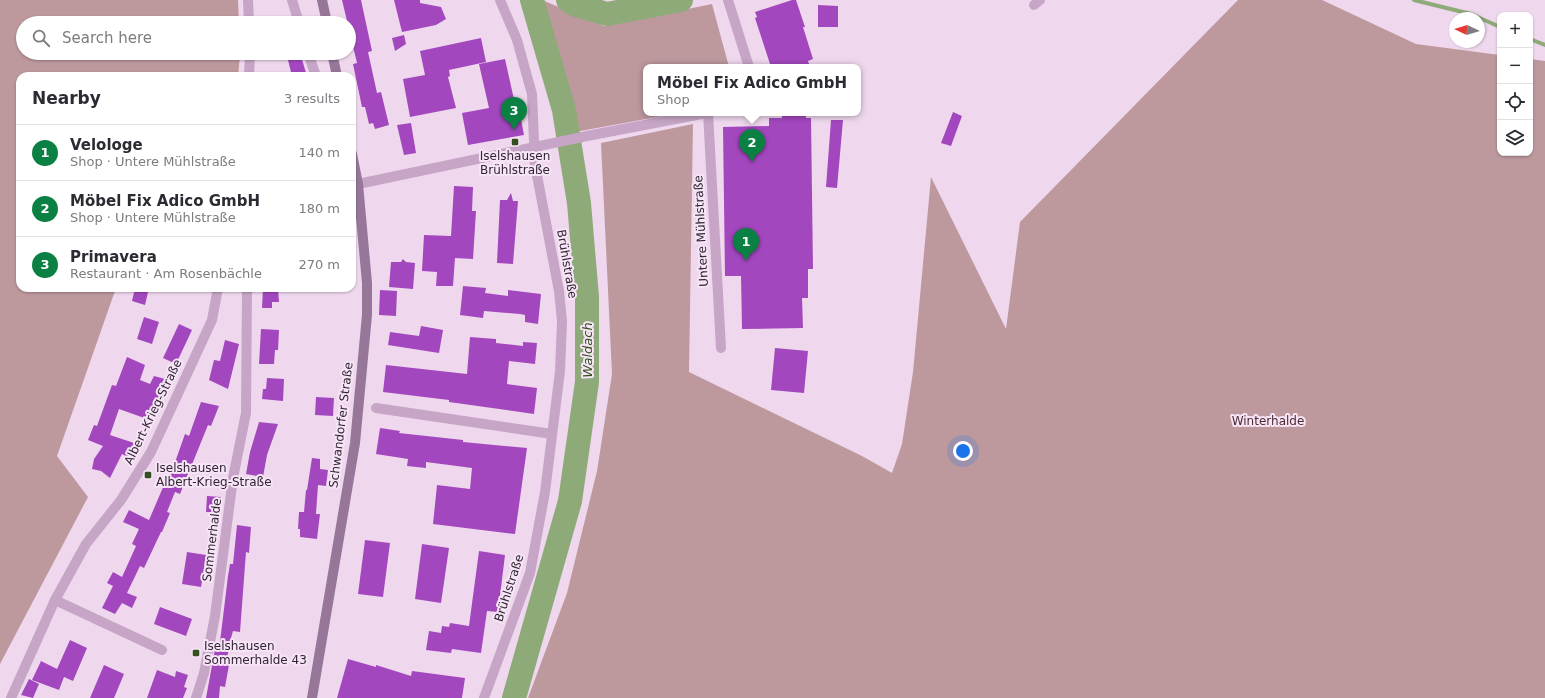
<!DOCTYPE html>
<meta charset="utf-8">
<style>
body{margin:0;font-family:"DejaVu Sans",sans-serif;background:#f7f7f7;color:#2b2b33}
.controls{position:absolute;right:12px;top:12px;display:grid;overflow:hidden;border-radius:8px;box-shadow:0 1px 3px #0004}
.controls button{width:36px;height:36px;display:grid;place-items:center;padding:0;border:0;border-bottom:1px solid #e1e1e2;background:#fff;color:#2b2b33;font:20px sans-serif}
.compass{position:absolute;left:1449px;top:12px;width:36px;height:36px;border-radius:50%;background:#fff;box-shadow:0 1px 3px #0004;rotate:274deg}
.you{position:absolute;left:963px;top:451px;width:14px;height:14px;margin:-10px;border:3px solid #fff;border-radius:50%;background:#1a73e8;box-shadow:0 0 0 6px #1a73e833}
.badge{display:grid;place-items:center;width:26px;height:26px;border-radius:50%;background:#0b8043;color:#fff;font-size:13px;font-weight:700}
.pin{position:absolute;translate:-50% -33px;filter:drop-shadow(0 1px 2px #0008)}
.pin::after{content:'';position:absolute;top:21px;width:14px;height:12px;background:inherit;clip-path:polygon(0 0,100% 0,50% 100%)}
.popup{position:absolute;left:643px;top:64px;width:218px;height:52px;box-sizing:border-box;display:grid;place-content:center;border-radius:8px;background:#fff;filter:drop-shadow(0 1px 3px #0005);font-size:13px;white-space:nowrap;color:#7c7c81}
.popup b{font-size:15px;color:#2b2b33}
.popup::after{content:'';position:absolute;left:50%;top:100%;margin-left:-8px;border:8px solid transparent;border-top-color:#fff}
.list{margin:0;padding:0;list-style:none}
h2{display:flex;justify-content:space-between;align-items:center;height:52px;margin:0;padding:0 16px;font-size:17px}
h2 small{font-size:13px;font-weight:400;color:#7c7c81}
.list li{display:grid;grid-template-columns:26px 1fr auto;gap:12px;align-items:center;box-sizing:border-box;height:56px;padding:0 16px;border-top:1px solid #e1e1e2}
.list b{display:block;font-size:15px;white-space:nowrap}
.list p{margin:0;font-size:13px;white-space:nowrap;color:#7c7c81}
.list em{font-size:13px;font-style:normal;color:#7c7c81}
.icon{flex:none;width:22px;height:22px;fill:none;stroke:currentColor;stroke-width:2;stroke-linecap:round;stroke-linejoin:round}
.map{position:relative;flex:none;width:1545px;height:698px;overflow:hidden}
.search{position:absolute;background:#fff;box-shadow:0 1px 3px #0004;left:16px;top:16px;width:340px;height:44px;display:flex;align-items:center;gap:10px;box-sizing:border-box;padding:0 14px;border-radius:22px;color:#7c7c81;font-size:15px}
.panel{position:absolute;background:#fff;box-shadow:0 1px 3px #0004;left:16px;top:72px;width:340px;height:220px;border-radius:12px}
.map>svg:first-child{display:block}
.green{fill:#bd999e}
.lines{fill:none;stroke-linecap:round;stroke-linejoin:round}
.stream{stroke:#8eaa79;stroke-width:4}
.river{stroke:#8eaa79;stroke-width:24}
.building{fill:#a347be}
.street{stroke:#c6a5c6;stroke-width:10}
.secondary{stroke:#967799;stroke-width:10}
.poi-dot{fill:#33511e;stroke:#f7e4f6;stroke-width:1.5}
.labels{text-anchor:middle;stroke-width:4;stroke-linejoin:round;paint-order:stroke}
.poi-label{font-size:12px;fill:#302632;stroke:#f7e4f6;text-anchor:start}
.street-label{font-size:12px;fill:#302632;stroke:#f7e4f6}
.park-label{font-size:12px;fill:#4f2b2f;stroke:#f7e4f6}
.water-label{font-size:13px;font-style:italic;fill:#33511e;stroke:#f7e4f6}
</style>
<div class="map">
<svg width="1545" height="698" viewBox="0 0 1545 698">
<rect width="100%" height="100%" fill="#efd8ee"/>
<g class="green">
<path d="M0,0h238l1,23h-216v30h217v3l-2,20h-218v212h96l-59,168 31,41 -88,167z"/>
<path d="M534,0h8l62,26 108,-22 17,63h-83v46h33l-104,19z"/>
<path d="M1238,0h84l94,44 84,11v98h30v-94l15,2v637h-1017l39,-105 30,-122 15,-97 -11,-231 92,-19 -4,248 173,84 30,17 10,-29 11,-72 18,-195 75,152 14,-107z"/>
</g>
<g class="lines">
<g class="stream">
<path d="M1414,0l57,14 29,13"/>
<path d="M1530,39l15,6"/>
</g>
<g class="river">
<path d="M568,0l8,5 31,9 74,-14"/>
<path d="M514,698l56,-197 17,-119v-85l-8,-94 -15,-93 -32,-110"/>
</g>
</g>
<g class="building">
<path d="M342,0h19l11,51 -4,1 9,41 4,-1 8,33 -14,4 -2,-6 -4,1 -4,-17h-3l-9,-43 4,-1z"/>
<path d="M394,0h26v3l21,4 5,12 -10,6 -34,7z"/>
<path d="M792,0h4l9,27h-2l10,32 -5,2 2,6h-39l-16,-49 2,-1 -2,-5z"/>
<path d="M818,5l20,1v21h-20z"/>
<path d="M404,35l2,9 -11,7 -3,-13z"/>
<path d="M481,38l5,24 -37,8 1,6 -2,1 8,31 -46,9 -7,-38 22,-4 -5,-24z"/>
<path d="M301,56l5,17 -14,3 -4,-16z"/>
<path d="M505,59l10,45 3,-1 6,32 -56,10 -6,-32 27,-5 -10,-44z"/>
<path d="M953,112l9,4 -11,30 -10,-3z"/>
<path d="M782,113h24v5h5l2,151h-5v29h-6l1,30 -61,1 -1,-53h-16l-2,-149 46,-1v-8h13z"/>
<path d="M831,120h12l-6,68 -11,-1z"/>
<path d="M411,123l5,30 -12,2 -7,-30z"/>
<path d="M454,186l19,1 -1,24h4l-3,48 -18,-1 -2,28h-17l1,-14 -15,-1 2,-36 27,1z"/>
<path d="M511,193l2,8h5l-5,63 -16,-1 3,-63h7z"/>
<path d="M403,259l3,3 9,1 -2,26 -24,-2 2,-25h10z"/>
<path d="M463,286l23,2 -1,5 23,3v-6l33,4 -3,30 -13,-2v-7l-5,-1 -36,-3 -1,7 -23,-3z"/>
<path d="M135,288h14l-4,17 -13,-4z"/>
<path d="M263,288h15l1,14h-7v6h-10z"/>
<path d="M380,290l17,1 -1,25 -17,-1z"/>
<path d="M144,317l15,5 -7,22 -15,-5z"/>
<path d="M179,324l13,6 -16,34 -13,-6z"/>
<path d="M421,326l22,4 -4,23 -51,-8 2,-13 29,4z"/>
<path d="M261,329l18,1 -1,20h-3l-1,14h-15z"/>
<path d="M470,337l26,2v4l27,3v-4l14,1 -2,21 -26,-3 -2,23 30,4 -3,26 -85,-12v-2l-66,-8 3,-27 81,9z"/>
<path d="M225,340l14,4 -11,45 -19,-9 5,-20 6,1z"/>
<path d="M775,348l33,3 -4,42 -33,-3z"/>
<path d="M127,357l18,8 -5,15 10,4 4,-8 11,3 -15,41 -31,-11 -9,26 24,8 -6,14 -6,-3 -12,24 -9,-7 -9,-2 2,-10 9,-13 -15,-6 6,-15 3,1 15,-41 4,1z"/>
<path d="M267,378l17,1 -1,22 -21,-2 1,-10h3z"/>
<path d="M316,397l18,1 -1,18 -18,-1z"/>
<path d="M201,402l18,4 -8,20 -3,-1 -28,69 -5,-2 -8,20 3,1 -8,19h-1l-17,36 -4,-2 -13,27 10,4 -5,11 -10,-5 -7,11 -13,-6 11,-22 -6,-3 6,-11 9,5 14,-31 -4,-2 7,-15 -16,-7 6,-12 20,10 24,-56 1,1 11,-31 4,2z"/>
<path d="M259,422l19,2 -11,31 -4,22 -17,-3 4,-22z"/>
<path d="M380,428l20,3 -1,2 64,7v2l64,6 -12,86 -82,-10 4,-39 33,4 2,-21 -46,-6v6l-19,-2 1,-7 -32,-5z"/>
<path d="M312,458l8,1v10l8,1 -2,16 -8,-1 -2,29h4l-3,25 -17,-2v-8h-2l1,-17h5l2,-22h1z"/>
<path d="M207,496l14,1 -2,16 -13,-1z"/>
<path d="M237,525l14,2 -2,26 -3,-1 -6,80 -7,-1 -2,7 -5,26 3,1 -4,22 -5,-1 -1,12h-13l9,-49 4,1 9,-74 2,-12h3z"/>
<path d="M365,540l25,3 -7,54 -25,-3z"/>
<path d="M422,544l27,4 -8,55 -26,-4z"/>
<path d="M479,551l26,4 -7,57 -11,-1 -6,42 -29,-4 -1,4 -25,-3 3,-19 12,2 1,-7 7,1 1,-4 19,3z"/>
<path d="M187,552l19,3 -5,32 -19,-3z"/>
<path d="M160,607l32,12 -6,17 -32,-12z"/>
<path d="M70,640l17,8 -14,33 -9,-4 -5,13 -27,-10 9,-19 16,8z"/>
<path d="M348,659l28,8v-2l35,11 1,-5 53,7 -3,20h-125z"/>
<path d="M104,665l20,9 -10,24h-24z"/>
<path d="M157,670l18,7 1,-6 12,4 -4,12 3,1 -4,10h-36z"/>
<path d="M29,679l10,5 -6,14 -12,-3z"/>
</g>
<g class="lines">
<g class="street">
<path d="M248,0l1,23"/>
<path d="M292,0l7,23"/>
<path d="M728,0l21,67"/>
<path d="M1034,5l6,-5"/>
<path d="M308,53l8,23"/>
<path d="M249,76l1,-23"/>
<path d="M708,113l13,235"/>
<path d="M358,184l229,-48 120,-23"/>
<path d="M376,408l176,26"/>
<path d="M55,600l107,50"/>
<path d="M11,698l44,-98 31,-56 35,-44 30,-48 61,-132 6,-32"/>
<path d="M196,698l8,-25 11,-57 18,-138 13,-65 1,-125"/>
<path d="M484,698l46,-125 15,-81 15,-121 2,-50 -3,-30 -24,-126 -3,-71 -15,-54 -17,-40"/>
</g>
<g class="secondary">
<path d="M322,0l5,23"/>
<path d="M332,53l5,23"/>
<path d="M312,698l43,-255 12,-128v-32l-9,-99 -6,-30"/>
</g>
</g>
<g class="poi-dot">
<rect x="511" y="138" width="8" height="8" rx="2"/>
<rect x="144" y="471" width="8" height="8" rx="2"/>
<rect x="192" y="649" width="8" height="8" rx="2"/>
</g>
<g class="labels">
<g class="poi-label">
<text x="515" y="160" text-anchor="middle">Iselshausen<tspan x="515" dy="14">Brühlstraße</tspan></text>
<text x="156" y="472">Iselshausen<tspan x="156" dy="14">Albert-Krieg-Straße</tspan></text>
<text x="204" y="650">Iselshausen<tspan x="204" dy="14">Sommerhalde 43</tspan></text>
</g>
<g class="street-label">
<text transform="translate(701 231) rotate(-93)" y="4">Untere Mühlstraße</text>
<text transform="translate(567 264) rotate(80)" y="4">Brühlstraße</text>
<text transform="translate(153 412) rotate(-64)" y="4">Albert-Krieg-Straße</text>
<text transform="translate(341 425) rotate(-83)" y="4">Schwandorfer Straße</text>
<text transform="translate(212 540) rotate(-83)" y="4">Sommerhalde</text>
<text transform="translate(509 588) rotate(-72)" y="4">Brühlstraße</text>
</g>
<g class="park-label">
<text x="1268" y="425">Winterhalde</text>
</g>
<g class="water-label">
<text transform="translate(587 350) rotate(-90)" y="5">Waldach</text>
</g>
</g>
</svg>
<div class="controls">
<button>+</button>
<button>−</button>
<button><svg class="icon" aria-label="locate" viewBox="0 0 24 24"><circle cx="12" cy="12" r="6"/><path d="M12 2v4M12 18v4M2 12h4M18 12h4"/></svg></button>
<button><svg class="icon" aria-label="layers" viewBox="0 0 24 24"><path d="M12 4l9 5-9 5-9-5zM3 14l9 5 9-5"/></svg></button>
</div>
<svg class="compass" viewBox="-18 -18 36 36"><path d="M0-13l5 13h-10z" fill="#e53935"/><path d="M0 13l5-13h-10z" fill="#7c7c81"/></svg>
<div class="you"></div>
<div class="pin badge" style="left:746px;top:261px">1</div>
<div class="pin badge" style="left:752px;top:162px">2</div>
<div class="popup"><b>Möbel Fix Adico GmbH</b>Shop</div>
<div class="pin badge" style="left:514px;top:130px">3</div>
<div class="search"><svg class="icon" aria-label="search" viewBox="0 0 24 24"><circle cx="10" cy="10" r="6"/><path d="M15 15l6 6"/></svg>Search here</div>
<section class="panel">
<h2>Nearby<small>3 results</small></h2>
<ul class="list">
<li><span class="badge">1</span><div><b>Velologe</b><p>Shop · Untere Mühlstraße</p></div><em>140 m</em></li>
<li><span class="badge">2</span><div><b>Möbel Fix Adico GmbH</b><p>Shop · Untere Mühlstraße</p></div><em>180 m</em></li>
<li><span class="badge">3</span><div><b>Primavera</b><p>Restaurant · Am Rosenbächle</p></div><em>270 m</em></li>
</ul>
</section>
</div>
